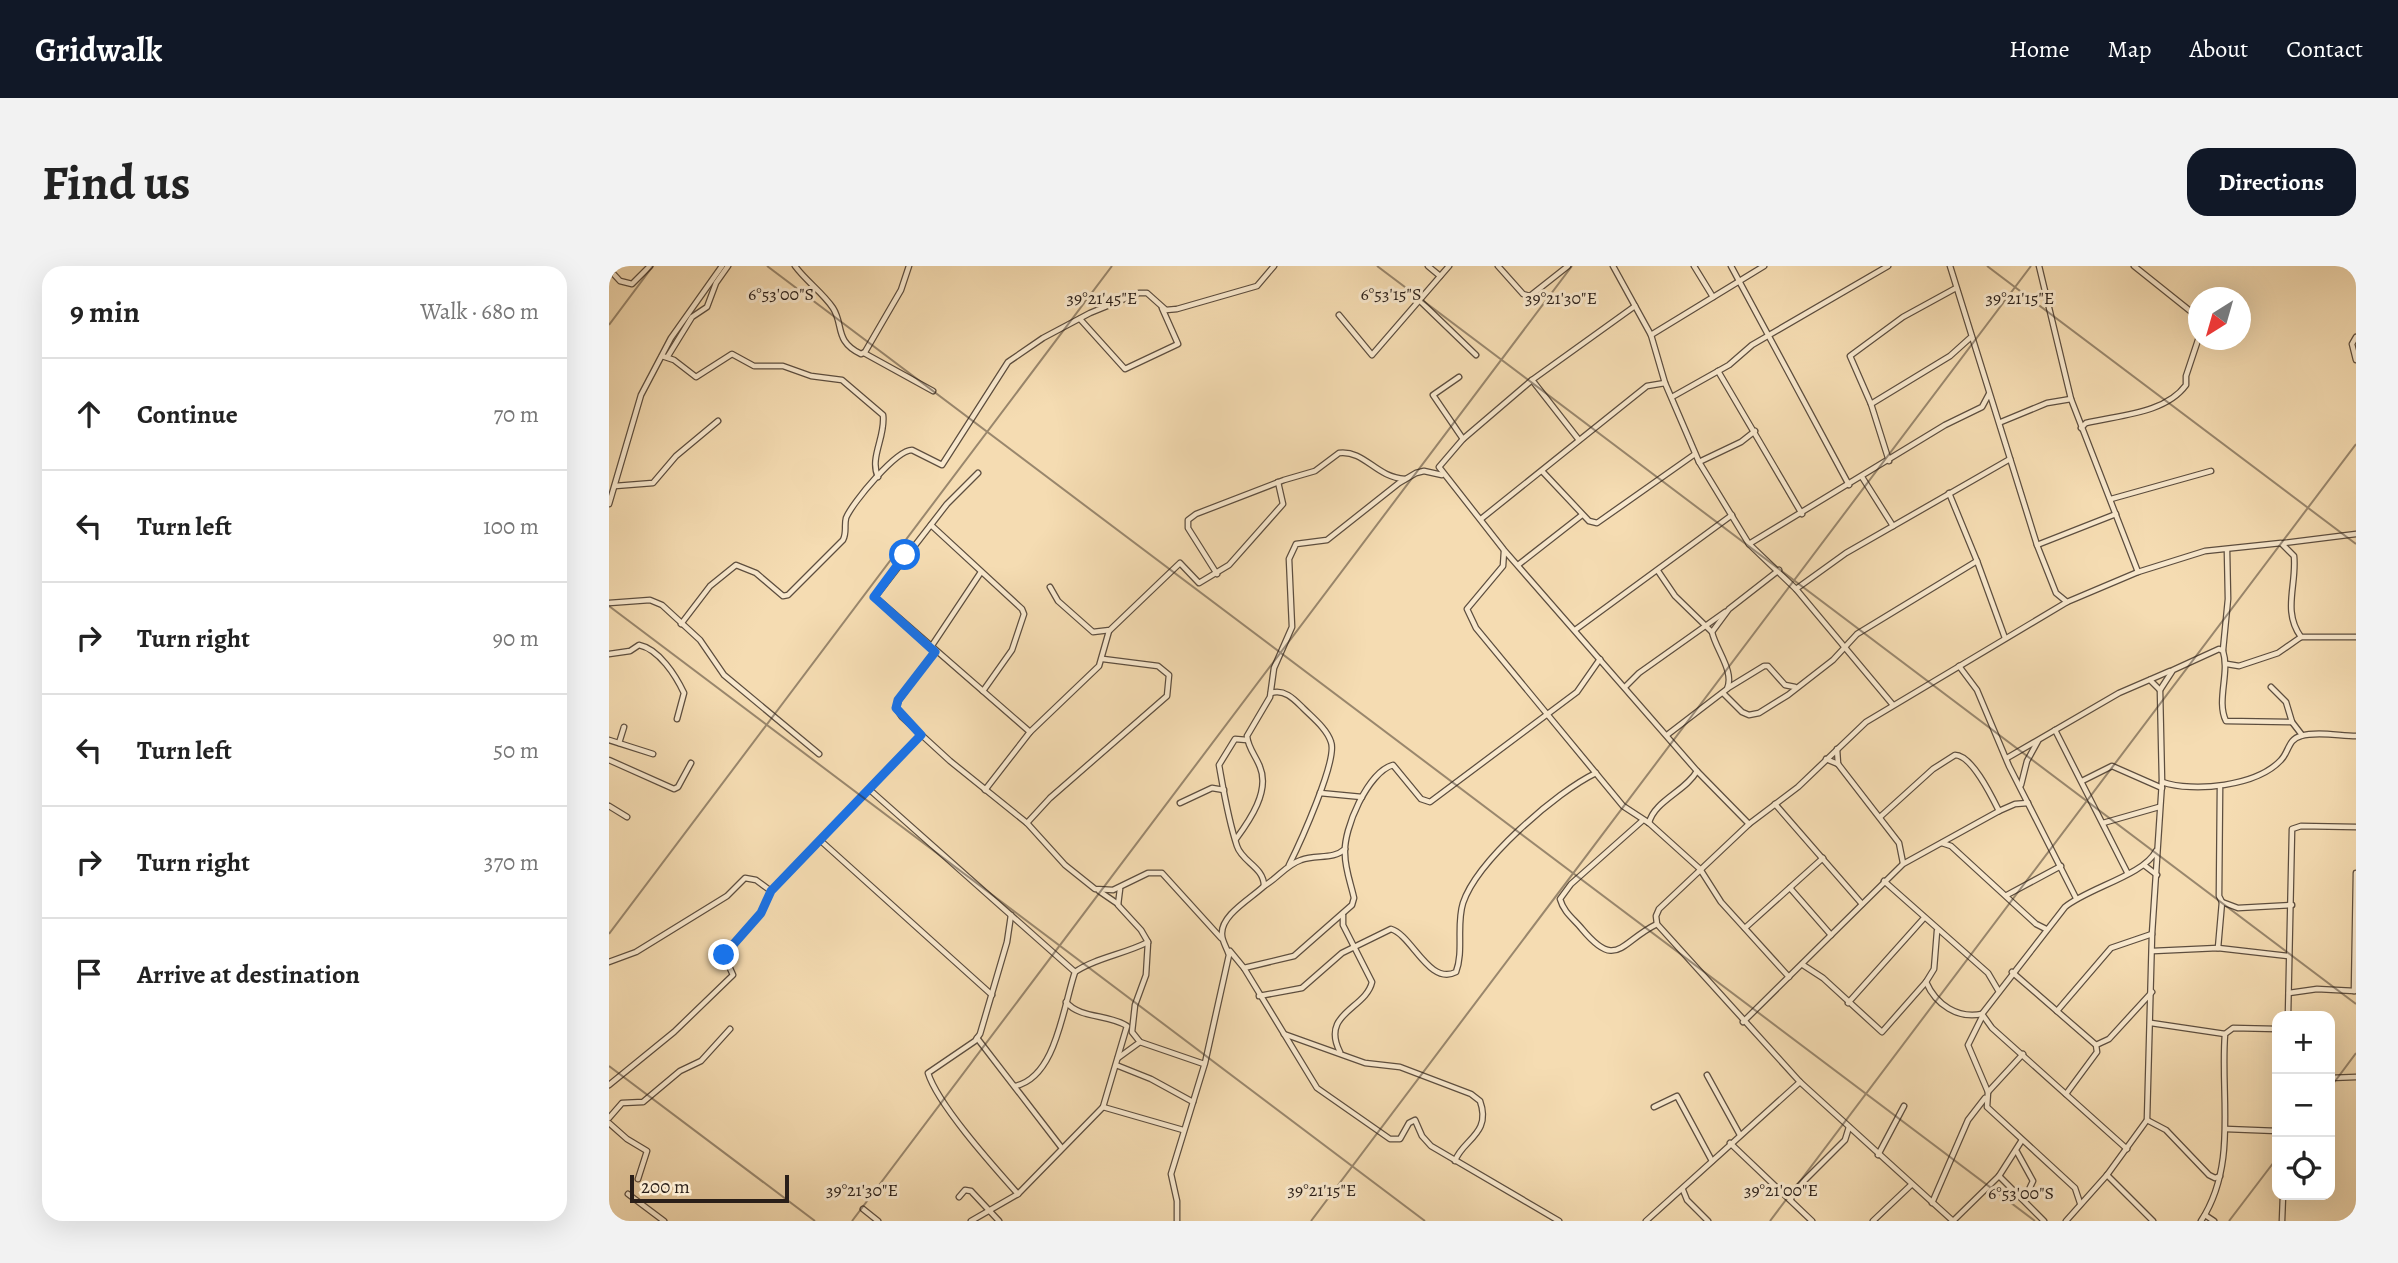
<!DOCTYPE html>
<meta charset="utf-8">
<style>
body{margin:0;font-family:Alegreya,serif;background:#f2f2f2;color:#222}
.controls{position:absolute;right:21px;bottom:21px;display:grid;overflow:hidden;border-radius:14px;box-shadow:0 7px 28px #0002}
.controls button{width:63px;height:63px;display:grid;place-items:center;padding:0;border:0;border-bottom:2px solid #e0e0e0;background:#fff;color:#222;font:35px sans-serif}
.compass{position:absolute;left:1579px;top:21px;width:63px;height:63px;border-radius:50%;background:#fff;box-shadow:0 7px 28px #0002;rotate:217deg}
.scale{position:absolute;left:21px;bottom:18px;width:159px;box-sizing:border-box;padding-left:7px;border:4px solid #2a1f19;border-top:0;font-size:19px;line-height:24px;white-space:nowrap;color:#2a1f19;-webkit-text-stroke:5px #f8e8cd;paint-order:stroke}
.stop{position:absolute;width:21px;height:21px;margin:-16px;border:5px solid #1a73e8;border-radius:50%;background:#fff}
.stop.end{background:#1a73e8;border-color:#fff;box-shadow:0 2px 7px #0008}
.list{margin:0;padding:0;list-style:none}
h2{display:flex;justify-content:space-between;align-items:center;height:91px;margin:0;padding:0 28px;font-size:30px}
h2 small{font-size:23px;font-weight:400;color:#767676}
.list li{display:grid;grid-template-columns:46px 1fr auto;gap:21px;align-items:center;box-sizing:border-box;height:112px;padding:0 28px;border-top:2px solid #e0e0e0}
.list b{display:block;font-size:26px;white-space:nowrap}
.list em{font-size:23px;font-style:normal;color:#767676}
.icon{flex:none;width:38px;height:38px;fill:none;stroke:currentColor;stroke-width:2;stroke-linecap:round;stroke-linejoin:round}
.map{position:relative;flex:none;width:1747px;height:955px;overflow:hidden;border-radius:21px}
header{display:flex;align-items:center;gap:42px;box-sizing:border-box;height:98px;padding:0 35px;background:#111827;color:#fff}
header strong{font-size:33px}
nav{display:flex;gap:38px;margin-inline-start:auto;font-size:24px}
.intro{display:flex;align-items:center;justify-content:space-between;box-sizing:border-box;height:168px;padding:0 42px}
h1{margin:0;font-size:49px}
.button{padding:18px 32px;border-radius:21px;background:#111827;color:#fff;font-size:24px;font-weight:700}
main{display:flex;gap:42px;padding:0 42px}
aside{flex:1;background:#fff;border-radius:21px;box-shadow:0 7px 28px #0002}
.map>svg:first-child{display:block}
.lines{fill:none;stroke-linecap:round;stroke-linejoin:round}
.street-casing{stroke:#5d4e3f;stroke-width:7}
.street{stroke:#f8e8cd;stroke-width:4.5}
.route{stroke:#1a73e8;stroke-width:9}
.ticks{fill:none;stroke:#2a1f19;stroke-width:2;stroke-opacity:0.45}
.ticks-label{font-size:18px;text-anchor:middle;fill:#2a1f19;stroke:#f8e8cd;stroke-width:6;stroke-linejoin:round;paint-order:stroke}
</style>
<header>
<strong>Gridwalk</strong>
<nav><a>Home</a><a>Map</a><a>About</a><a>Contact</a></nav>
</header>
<div class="intro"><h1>Find us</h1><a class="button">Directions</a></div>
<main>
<aside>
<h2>9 min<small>Walk · 680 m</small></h2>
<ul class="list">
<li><svg class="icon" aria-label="ahead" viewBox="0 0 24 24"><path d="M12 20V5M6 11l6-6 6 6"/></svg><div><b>Continue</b></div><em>70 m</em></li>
<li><svg class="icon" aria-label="left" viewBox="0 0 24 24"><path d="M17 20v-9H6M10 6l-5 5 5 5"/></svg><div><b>Turn left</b></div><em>100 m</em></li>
<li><svg class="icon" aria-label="right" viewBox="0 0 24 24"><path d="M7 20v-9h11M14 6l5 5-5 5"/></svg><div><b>Turn right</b></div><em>90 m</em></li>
<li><svg class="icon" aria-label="left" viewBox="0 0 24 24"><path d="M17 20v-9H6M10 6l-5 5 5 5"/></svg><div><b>Turn left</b></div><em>50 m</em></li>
<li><svg class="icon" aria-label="right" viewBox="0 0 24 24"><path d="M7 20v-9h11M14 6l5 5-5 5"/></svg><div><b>Turn right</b></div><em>370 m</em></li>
<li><svg class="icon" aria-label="arrive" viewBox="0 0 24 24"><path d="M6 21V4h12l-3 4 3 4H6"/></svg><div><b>Arrive at destination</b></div></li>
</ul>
</aside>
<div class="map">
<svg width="1747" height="955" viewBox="0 0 1747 955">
<rect width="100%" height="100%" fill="#f5dcb2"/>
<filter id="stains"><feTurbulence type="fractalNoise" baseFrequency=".00286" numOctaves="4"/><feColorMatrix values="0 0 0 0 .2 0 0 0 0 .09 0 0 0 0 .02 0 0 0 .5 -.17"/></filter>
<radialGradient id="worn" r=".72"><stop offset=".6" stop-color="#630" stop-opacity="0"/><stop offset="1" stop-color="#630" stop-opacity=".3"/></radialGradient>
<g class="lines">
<g class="street-casing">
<g id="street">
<path d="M186,0c11,15 28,27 38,42 11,17 1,33 28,46l4,-2 36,-62 8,-24"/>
<path d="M819,0l12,10"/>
<path d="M889,0l25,28 7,2 38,-30"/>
<path d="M1004,0l38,69 14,48 34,79 50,82 47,45 97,116"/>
<path d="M1085,0l19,31"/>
<path d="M1122,0l118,219"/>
<path d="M1341,0l87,279 19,48 11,9 71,-30 67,-21 76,-8 13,13c3,29 -12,55 7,81"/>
<path d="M1430,0l32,133 67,173"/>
<path d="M1525,0l65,52"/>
<path d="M0,3l11,12 12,3 18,-18"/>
<path d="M810,34l57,55"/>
<path d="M1026,40l-103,74 -69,59 -24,28 65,83 193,221 52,53"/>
<path d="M730,49l33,40 77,-89"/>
<path d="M471,53l45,50 53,-25 -16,-36"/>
<path d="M1042,69l113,-69"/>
<path d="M1747,71l-4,7 4,16"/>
<path d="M255,87l69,38"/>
<path d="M53,90l12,4 22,17 36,-23 22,12h29l28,10 31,4 41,35c3,21 -14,43 -5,62"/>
<path d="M59,90l24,-39 15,-10 9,-24 12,-17"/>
<path d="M1109,105l84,143"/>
<path d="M850,111l-26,18 30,44"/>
<path d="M923,114l47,60"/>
<path d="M1063,131l57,-32 23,-20 136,-79"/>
<path d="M1262,138l79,-48 20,-18"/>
<path d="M1392,156l46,-19 24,-4"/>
<path d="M1472,162l5,-5c32,-8 79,-9 100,-38v-9l13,-39"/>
<path d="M1280,195l-18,-57 -21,-48 53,-39 53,-29"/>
<path d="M1090,196l42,-20 14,-11"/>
<path d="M933,205l47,50 8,2 98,-69"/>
<path d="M369,207l-31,31 -72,93 155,135"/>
<path d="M1253,211l31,49"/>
<path d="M6,220l38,-3 23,-27 42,-35"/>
<path d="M1502,233l100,-28"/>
<path d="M0,238l32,-109 30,-57 51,-72"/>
<path d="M872,253l166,-133 18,-3"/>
<path d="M322,259l91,84 2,5 -12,36 -29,41"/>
<path d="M1675,277l72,-9"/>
<path d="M1140,278l196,-119 37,-18 7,-13"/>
<path d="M1428,279l79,-31"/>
<path d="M895,285l-1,15 -36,43 9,19 147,178 26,17 51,46 21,33 68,75"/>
<path d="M1368,295l28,77"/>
<path d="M909,299l64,-50"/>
<path d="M1049,305l17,25 37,36"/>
<path d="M608,308l-29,-46v-8l8,-6 88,-34 31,-9 24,-18c26,-3 36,24 66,26"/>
<path d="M441,321l8,14 35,31 17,-2 70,-67 19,20 30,-18 54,-61 -5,-22"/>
<path d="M1187,323l50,-36 164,-94"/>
<path d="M0,337l41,-3 12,5 38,35 24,35 95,79"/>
<path d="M72,358l29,-38 26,-21 20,8 27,23 5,-1 55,-55c4,-8 1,-14 3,-22 6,-15 50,-68 66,-68l30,15 66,-103 35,-24 47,-25 49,-20h8l19,17 11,-1 80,-23 17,-20"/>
<path d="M966,364l157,-115"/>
<path d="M322,381l50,-75"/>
<path d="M1614,384l5,-51 -1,-49"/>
<path d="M326,385l-36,49 -3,8 6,9 48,44 77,62 38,42 30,24 18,1 35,-17h14l59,65"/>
<path d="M0,388l21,-3 9,-6c20,4 37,31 45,48l-7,26"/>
<path d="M1618,398l12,2 39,-13 23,-16h55"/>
<path d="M1350,400l18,24 32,76 67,132"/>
<path d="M1541,414l10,10"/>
<path d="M1016,421l14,-14 86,-61"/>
<path d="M1662,421l15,15 6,20 10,13"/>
<path d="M1119,422l36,-22h4l17,19 10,2"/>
<path d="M662,427c14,-4 23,6 32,15 10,10 24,21 28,34 7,18 -32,103 -42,123"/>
<path d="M1114,427l19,19 7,3 10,-2 29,-18 45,-35 24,-26 120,-73 -28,-68"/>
<path d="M1446,464l72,142"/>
<path d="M1058,469l60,-46c8,-17 -11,-39 -15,-57l17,-23 50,-39"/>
<path d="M0,474l44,14"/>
<path d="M10,477l5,-16"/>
<path d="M1228,483l1,15"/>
<path d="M1398,492l112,-65 51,-22"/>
<path d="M1217,493l12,5 61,79 4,20"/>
<path d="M0,494l65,29 4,-2 13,-24"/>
<path d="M1473,515l30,-15 50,22"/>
<path d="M1553,516c32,11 95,4 119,-22 8,-8 7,-21 20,-24 16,-5 39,0 55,0"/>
<path d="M1412,519l6,-24 11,-20"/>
<path d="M1611,522l-1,108 3,6 16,6 54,-3"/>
<path d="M261,524l205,182c-12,35 -19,106 -60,114"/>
<path d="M376,524l45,-58 69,-66 10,-35"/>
<path d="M711,527l42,4"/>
<path d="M571,537l32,-15 12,2"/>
<path d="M1166,538l87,100"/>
<path d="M0,540l18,11"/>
<path d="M1271,551l53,-48 22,-14c17,0 37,42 44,56"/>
<path d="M1033,555l-71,63 -11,15c4,14 14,20 22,30 35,42 38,13 75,-5"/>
<path d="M418,557l23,-25 117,-102 2,-21 -11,-9 -55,-7"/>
<path d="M1040,557c5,-22 37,-32 48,-52"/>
<path d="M1494,557l56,-16"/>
<path d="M627,573c14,-19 34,-48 24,-72 -4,-11 -12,-19 -13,-31l23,-39 4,-29 18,-41 -3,-68 7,-15 31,-4 72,-57 17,-10 8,-2 18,4"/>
<path d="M212,575l171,154"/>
<path d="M1333,577l9,3 85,78 10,5"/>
<path d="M1535,599l13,10"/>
<path d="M1275,615l104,92 10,17"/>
<path d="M655,620c14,-8 22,-21 37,-26 15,-6 32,0 44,-11"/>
<path d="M1181,622l41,47"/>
<path d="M511,623l-2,16 23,25 7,12 -2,33 -11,30 -3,27 8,10 64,22"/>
<path d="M490,625l19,13"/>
<path d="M1398,629l54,-29"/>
<path d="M402,649l-4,27 -27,92 -5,7 -47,32c10,32 66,94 90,121"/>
<path d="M1136,662l78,-70"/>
<path d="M1328,665l-3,38 -8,13c10,23 32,37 56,32"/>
<path d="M1609,682l4,-46"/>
<path d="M621,685l14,17 73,120 73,51h10l9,-16 6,-3 7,16 9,10 128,75"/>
<path d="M1544,685l65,-3 70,8"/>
<path d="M0,696l27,-10 91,-56 18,-18 11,2 15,11 150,-156"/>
<path d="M1194,699l20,13 59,54 44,-50"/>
<path d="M635,702l50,-12 58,-51 2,-7c-3,-14 -9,-29 -9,-44 -2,-25 23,-82 48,-89l28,34 9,3 147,-110 23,-33"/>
<path d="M466,706c20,-14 50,-18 73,-30"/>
<path d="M1403,706l84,73 1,7 -31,42"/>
<path d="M1745,725l2,-118"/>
<path d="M1680,727l28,-4 38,2"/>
<path d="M650,730l43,-8 40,-35 49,-24c21,6 38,57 65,43 8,-21 0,-47 7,-69 14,-42 93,-111 133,-130"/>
<path d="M457,736c14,17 43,12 61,24l-24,81"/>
<path d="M1239,737l76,-85"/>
<path d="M1448,745l54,-63 41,-14"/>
<path d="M1679,750l4,-187 9,-3 55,1"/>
<path d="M1373,751l-14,28 20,47"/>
<path d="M1134,756l160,-158 96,-53 16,-7 13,-1"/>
<path d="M1542,757l74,11"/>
<path d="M675,768l81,29 35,4 71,27 9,7c12,33 -18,39 -25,60"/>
<path d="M368,772l84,109"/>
<path d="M1487,779l13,-6 43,-47"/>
<path d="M731,786c-20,-39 26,-43 32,-70l-29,-57v-10"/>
<path d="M1414,788l-35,38 -1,15 88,81 5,15"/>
<path d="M509,792l22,-16"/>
<path d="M507,799l35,14 42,23"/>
<path d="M1098,809l33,60"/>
<path d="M1721,812l26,-1"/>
<path d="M0,819l65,-53 59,-57 -9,-20 37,-42 10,-22"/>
<path d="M1045,841l23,-11 35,65"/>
<path d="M0,852l13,-15 21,-1 37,-31 21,-10 29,-32"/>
<path d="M1538,854l19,10 43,45 6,3 5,-2"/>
<path d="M0,857l18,16 20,12 -9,28"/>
<path d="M1617,863l51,2"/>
<path d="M1413,874l-23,36 -46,45 -153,-139 -143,-158 -1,-8 3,-7 90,-85 49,-37 68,-65 201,-120"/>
<path d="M1121,877l82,78"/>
<path d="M1518,883l-135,-121 -10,-14 83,-107c23,-19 79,-32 91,-56"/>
<path d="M1408,886l16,29 -9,19"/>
<path d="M1269,889l26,-49"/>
<path d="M1498,909l46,46"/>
<path d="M1390,910l45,45"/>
<path d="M1074,924l4,10 21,21"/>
<path d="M19,928l36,27"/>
<path d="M350,931l6,-7 6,1 28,30"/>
<path d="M1182,933l3,-8 51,-51 4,-13"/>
<path d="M1323,937l36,-83 17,-22"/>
<path d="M254,943l15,12"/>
<path d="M1596,949l9,6"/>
<path d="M362,955l47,-27 85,-87 80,23"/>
<path d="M568,955v-20l-6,-27 34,-111 24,-108c-2,-7 -7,-14 -7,-20 -2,-20 30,-37 42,-49 0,-19 -22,-24 -27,-40 -9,-27 -13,-53 -18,-81l16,-26 12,1"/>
<path d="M1037,955l154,-139"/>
<path d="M1264,955l38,-36"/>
<path d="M1457,955l41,-46 40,-55 5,-186 10,-152 -2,-92 13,-20 46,-21 4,2c7,22 -7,50 3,70l66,1"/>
<path d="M1592,955c37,-57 19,-124 24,-187l8,-6 44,1"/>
<path d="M1673,955l1,-26"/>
</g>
</g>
<use href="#street" class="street"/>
</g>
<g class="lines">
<path class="route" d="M115,689l37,-42 10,-22 150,-156 -25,-27 2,-8 37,-48 -61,-55 31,-42"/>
</g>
<path class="ticks" d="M158,0l1268,955M768,0l979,738M1378,0l369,278M0,59l44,-59M0,340l816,615M0,668l503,-668M0,800l206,155M1721,822l26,-35M243,955l720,-955M702,955l720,-955M1161,955l586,-777M1620,955l48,-63"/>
<g class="ticks-label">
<text x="172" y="34">6°53'00"S</text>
<text x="782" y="34">6°53'15"S</text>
<text x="493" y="38">39°21'45"E</text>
<text x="952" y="38">39°21'30"E</text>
<text x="1411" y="38">39°21'15"E</text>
<text x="253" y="930">39°21'30"E</text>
<text x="713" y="930">39°21'15"E</text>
<text x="1172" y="930">39°21'00"E</text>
<text x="1412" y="933">6°53'00"S</text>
</g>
<rect width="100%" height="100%" filter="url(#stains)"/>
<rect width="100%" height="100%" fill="url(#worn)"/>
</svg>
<div class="controls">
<button>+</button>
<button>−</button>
<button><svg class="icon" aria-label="locate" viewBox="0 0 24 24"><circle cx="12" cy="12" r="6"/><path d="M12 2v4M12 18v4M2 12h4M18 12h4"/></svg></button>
</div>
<svg class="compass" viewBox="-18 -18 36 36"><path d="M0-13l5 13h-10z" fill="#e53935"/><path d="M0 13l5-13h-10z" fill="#767676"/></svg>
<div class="scale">200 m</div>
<div class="stop" style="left:296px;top:289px"></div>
<div class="stop end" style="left:115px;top:689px"></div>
</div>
</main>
